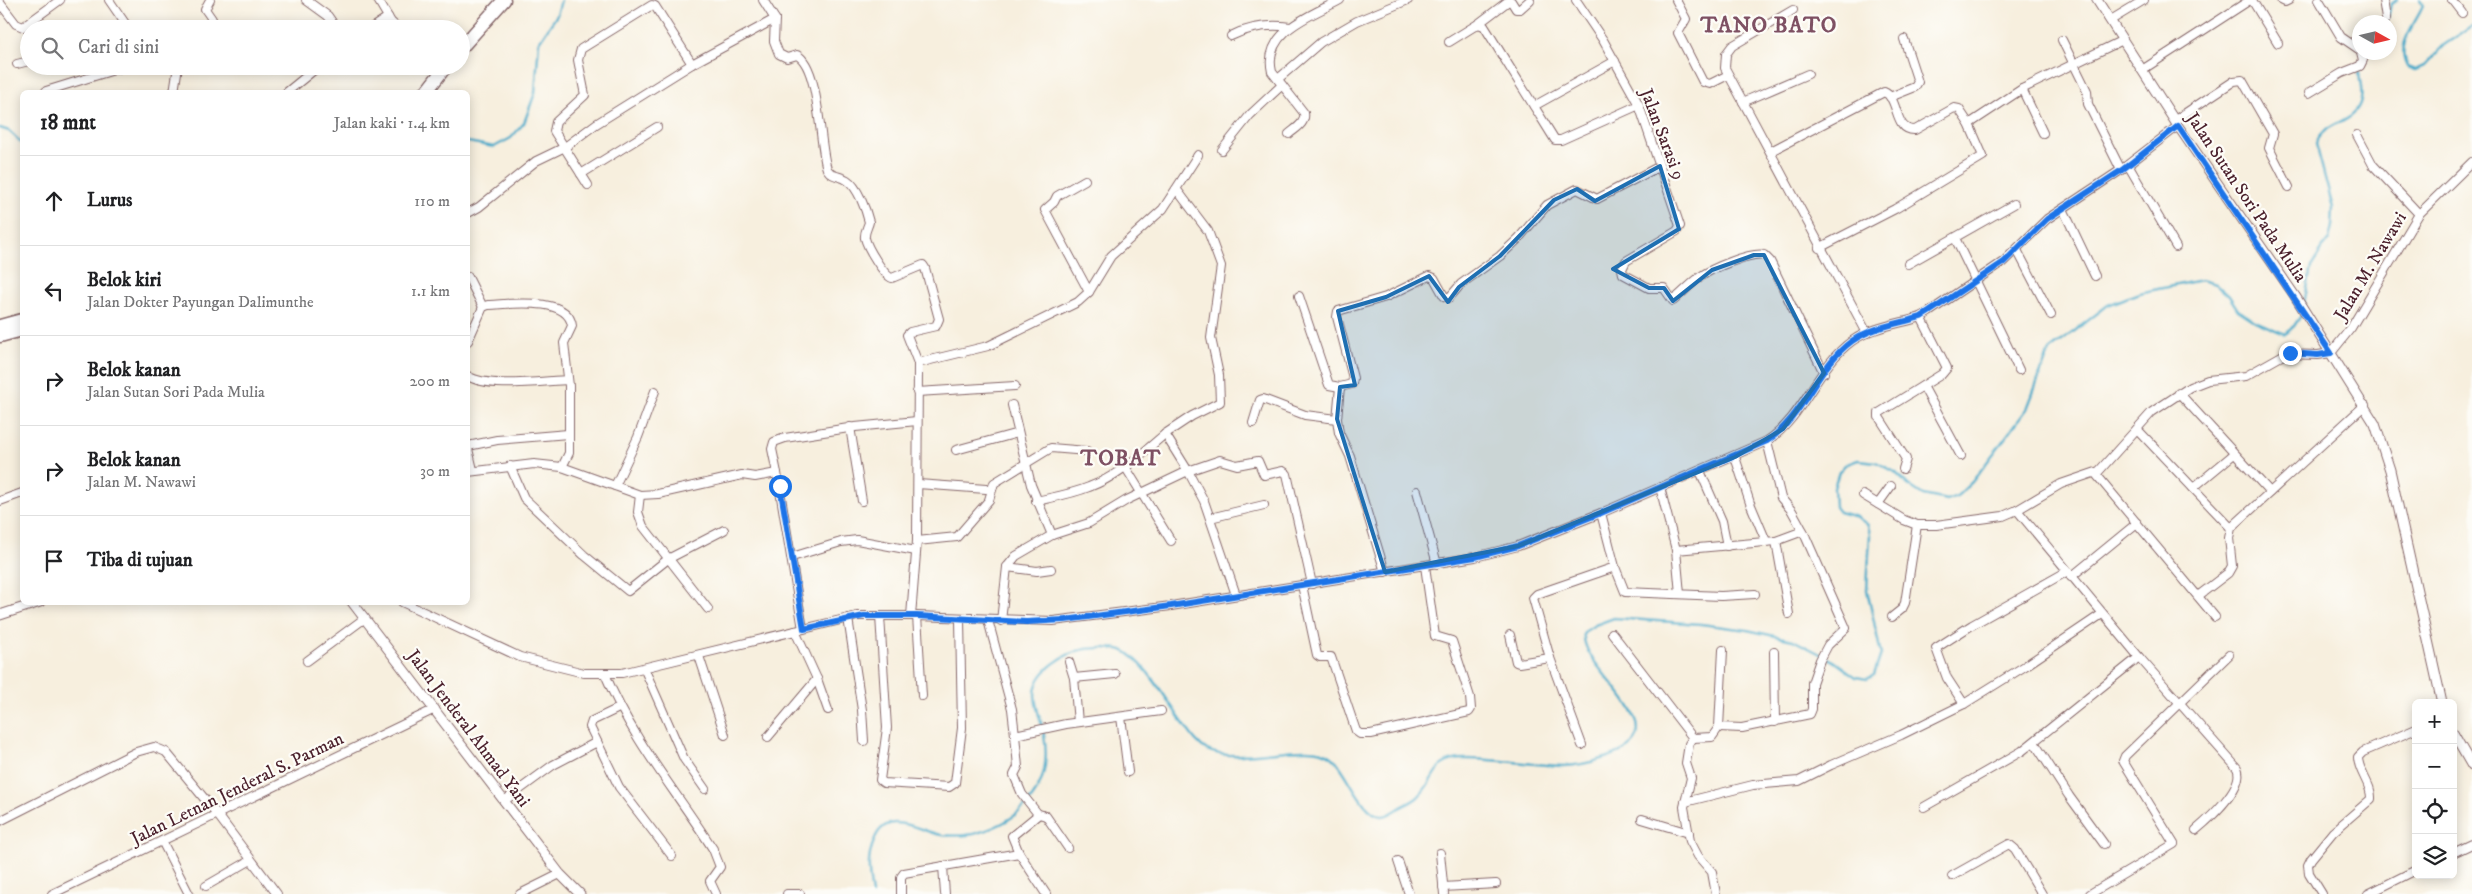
<!DOCTYPE html>
<html lang="id">
<meta charset="utf-8">
<style>
body{margin:0;font-family:"IM FELL DW Pica",serif;background:#f6f6f6;color:#202124}
.controls{position:absolute;right:15px;bottom:15px;display:grid;overflow:hidden;border-radius:8px;box-shadow:0 2px 12px #0003}
.controls button{width:45px;height:45px;display:grid;place-items:center;padding:0;border:0;border-bottom:1px solid #e0e0e0;background:#fff;color:#202124;font:25px sans-serif}
.compass{position:absolute;left:2352px;top:15px;width:45px;height:45px;border-radius:50%;background:#fff;box-shadow:0 2px 12px #0003;rotate:98deg}
.stop{position:absolute;width:15px;height:15px;margin:-11px;border:4px solid #1a73e8;border-radius:50%;background:#fff}
.stop.end{background:#1a73e8;border-color:#fff;box-shadow:0 1px 5px #0008}
.list{margin:0;padding:0;list-style:none}
h2{display:flex;justify-content:space-between;align-items:center;height:65px;margin:0;padding:0 20px;font-size:21px}
h2 small{font-size:16px;font-weight:400;color:#757577}
.list li{display:grid;grid-template-columns:32px 1fr auto;gap:15px;align-items:center;box-sizing:border-box;height:90px;padding:0 20px;border-top:1px solid #e0e0e0}
.list b{display:block;font-size:19px;white-space:nowrap}
.list p{margin:0;font-size:16px;white-space:nowrap;color:#757577}
.list em{font-size:16px;font-style:normal;color:#757577}
.icon{flex:none;width:28px;height:28px;fill:none;stroke:currentColor;stroke-width:2;stroke-linecap:round;stroke-linejoin:round}
.map{position:relative;flex:none;width:2472px;height:894px;overflow:hidden}
.search{position:absolute;background:#fff;box-shadow:0 2px 12px #0003;left:20px;top:20px;width:450px;height:55px;display:flex;align-items:center;gap:12px;box-sizing:border-box;padding:0 18px;border-radius:28px;color:#757577;font-size:19px}
.panel{position:absolute;background:#fff;box-shadow:0 2px 12px #0003;left:20px;top:90px;width:450px;height:515px;border-radius:8px}
.map>svg:first-child{display:block}
.lines{fill:none;stroke-linecap:round;stroke-linejoin:round}
.stream{stroke:#4babca;stroke-width:2.5}
.minor-casing{stroke:#87686a;stroke-width:10}
.tertiary-casing{stroke:#87686a;stroke-width:11}
.trunk-casing{stroke:#87686a;stroke-width:15}
.minor{stroke:#fff;stroke-width:8}
.tertiary{stroke:#fff;stroke-width:9}
.trunk{stroke:#fff;stroke-width:12}
.route{stroke:#1a73e8;stroke-width:6}
.marked{fill:#1f6fb2;fill-opacity:0.2;stroke:#1f6fb2;stroke-width:4;stroke-linejoin:round}
.labels{text-anchor:middle;stroke-width:4.5;stroke-linejoin:round;paint-order:stroke}
.street-label{font-size:18px;fill:#4a1f2b;stroke:#fdfcf7}
.district-label{font-size:22px;font-weight:bold;letter-spacing:1px;fill:#7e5063;stroke:#fdfcf7}
</style>
<div class="map">
<svg width="2472" height="894" viewBox="0 0 2472 894">
<rect width="100%" height="100%" fill="#fdfcf7"/>
<filter id="ink" filterUnits="userSpaceOnUse"><feTurbulence type="fractalNoise" baseFrequency=".02" numOctaves="2"/><feDisplacementMap in="SourceGraphic" scale="10" xChannelSelector="R" yChannelSelector="G"/><feConvolveMatrix kernelMatrix="1 2 1 2 8 2 1 2 1" color-interpolation-filters="sRGB"/></filter>
<filter id="wash" filterUnits="userSpaceOnUse"><feTurbulence type="fractalNoise" baseFrequency=".0096" numOctaves="4" result="noise"/><feDisplacementMap in="SourceGraphic" scale="20" xChannelSelector="R" yChannelSelector="G"/><feGaussianBlur stdDeviation="1.12" result="paint"/><feColorMatrix in="noise" values="0 0 0 0 0 0 0 0 0 0 0 0 0 0 0 0 0 1.4 0 .05"/><feComposite in="paint" operator="in"/></filter>
<g filter="url(#wash)">
<rect width="100%" height="100%" fill="#f7efde"/>
<g class="lines">
<g class="stream">
<path d="M2420,0l3,6c-8,19 -28,38 -16,61l8,3 9,-4 20,-21 28,-19"/>
<path d="M2387,22l4,-18 6,-4"/>
<path d="M0,128l9,3 13,12"/>
<path d="M468,142l26,5 17,-9 13,-15 11,-30 4,-51 18,-27 4,-15"/>
<path d="M2304,304l7,-37 18,-28 3,-13 1,-18 -17,-64c6,-23 41,-20 45,-45 2,-11 -3,-21 -2,-32"/>
<path d="M872,894c-3,-19 -6,-34 2,-53 12,-34 44,-10 67,-6 10,1 27,1 36,-2 48,-13 76,-48 67,-98 -2,-13 -9,-27 -9,-41 0,-23 31,-42 51,-45 11,-1 25,-2 36,1 22,9 47,54 61,73 8,11 13,20 24,27 31,16 102,-12 125,7 15,12 29,56 49,59 6,1 12,-4 17,-7 6,-4 15,-7 20,-12 20,-19 13,-38 48,-38 33,0 64,6 96,7 19,0 70,-11 75,-30 9,-33 -58,-72 -53,-104l11,-7 19,-7 87,6 46,6 46,10 41,21 22,16 11,2 7,-4 7,-21 -14,-64 3,-55 -2,-10 -11,-8 -18,-5 -4,-5 -1,-20 5,-15 6,-7 13,-5 18,2 19,10 13,13 15,10 24,5 10,-4 15,-14 55,-73 22,-58 59,-46 31,-12 62,-13 15,4 13,12 9,14 17,11 30,13 7,-5 10,-15"/>
</g>
</g>
</g>
<g filter="url(#ink)">
<g class="lines">
<g class="minor-casing">
<g id="minor">
<path d="M109,0l20,29"/>
<path d="M306,0l22,16 9,13"/>
<path d="M378,0l13,22 8,7"/>
<path d="M763,0l12,19 -1,22 5,13 8,4 10,-3c23,12 22,90 30,114 6,9 12,6 20,11 11,7 19,30 22,42 -1,5 -5,10 -4,16 2,9 19,38 27,40l31,-13 2,3 14,51 -3,7 -26,6 -3,3 11,28"/>
<path d="M1576,0l27,40 36,65 41,121 -3,5 -51,30 -4,8 1,5 26,14h15l9,13c9,-8 18,-17 27,-24 12,-9 51,-25 64,-22l6,6 54,112"/>
<path d="M1676,0l10,19 -8,14 25,49 7,2 18,-9"/>
<path d="M2252,0l26,43"/>
<path d="M2281,0l4,2 4,-2"/>
<path d="M2319,0l22,37 19,13"/>
<path d="M2383,0l3,19"/>
<path d="M2452,0l10,13"/>
<path d="M0,3l16,21 7,3 37,-27"/>
<path d="M1793,10l-61,36 -6,8 -1,14 142,265"/>
<path d="M2111,20l33,-20"/>
<path d="M1478,24l6,2 71,114h6l78,-35"/>
<path d="M205,29l7,-10 -7,-10 5,-9"/>
<path d="M370,29l18,-12"/>
<path d="M1231,36c18,-9 38,-12 59,-9"/>
<path d="M2062,40l25,51 1,13 33,66"/>
<path d="M1449,42l29,-18 29,-22 4,-1 5,8h4l10,-9"/>
<path d="M17,64l12,-3"/>
<path d="M2142,70l108,-70"/>
<path d="M1278,79l43,-37 36,-21 51,-21"/>
<path d="M2022,89l21,44"/>
<path d="M46,91l81,-25"/>
<path d="M174,92l4,-26"/>
<path d="M287,92l32,-26"/>
<path d="M2309,93l33,-20 18,-7 3,-6 -2,-8"/>
<path d="M1890,97l25,-10 3,-5 -14,-43"/>
<path d="M1743,102l65,-28"/>
<path d="M1534,106l81,-45"/>
<path d="M2175,120l59,-39 8,-1 31,54 -4,14 20,39"/>
<path d="M1969,124l53,-35 101,-49"/>
<path d="M1289,134c7,-6 17,-11 15,-21l-32,-41c-10,-41 41,-57 68,-72"/>
<path d="M2357,135l16,30 46,49"/>
<path d="M1222,150l28,-35 32,-30"/>
<path d="M1771,151l113,-59c16,6 9,39 31,38l39,-22 5,1 10,15 14,32 -88,53 -76,39"/>
<path d="M2128,165l48,82"/>
<path d="M581,174l76,-47"/>
<path d="M1085,180l-28,16 -3,6 -9,8 44,82"/>
<path d="M588,185l-34,-54 2,-9 29,-27 -7,-35 3,-11 71,-44 3,1 37,58"/>
<path d="M2063,209l32,67"/>
<path d="M468,213l11,-6 57,-46 29,-14 31,-23 96,-60 83,-45"/>
<path d="M1955,238l64,132"/>
<path d="M2017,250l34,65"/>
<path d="M1908,264l106,-60"/>
<path d="M468,277l15,30"/>
<path d="M1299,296l30,89 11,2 12,-3 1,-6 -16,-61 1,-6 48,-14 43,-21 5,2 10,18 5,2 12,-14 39,-28 18,-17 29,-34 30,-16 20,10 63,-33"/>
<path d="M468,341l15,-34 5,-2c22,-1 81,-9 84,21l-8,17 5,43v67l-7,14"/>
<path d="M468,376c20,13 74,5 100,4"/>
<path d="M1923,386l38,70"/>
<path d="M1340,387l-3,32 2,14 11,23 35,116"/>
<path d="M917,392l98,-6"/>
<path d="M2179,393l91,99"/>
<path d="M1012,405l19,80 21,50"/>
<path d="M1253,423l7,-23 3,-1 42,16 32,4"/>
<path d="M850,427l12,74"/>
<path d="M2137,429l94,99"/>
<path d="M1165,434l27,-18 28,-14 -1,-27 -8,-37 10,-72 -13,-35 -31,-41"/>
<path d="M468,446l29,-6 71,-6"/>
<path d="M468,449l5,21"/>
<path d="M956,450l62,-17"/>
<path d="M1735,457l15,46 16,38"/>
<path d="M510,466l14,32 60,57 44,36 40,-32 56,-29"/>
<path d="M1126,468l45,73"/>
<path d="M1903,469l3,-10 -27,-42v-4l63,-39 5,-6 -26,-51"/>
<path d="M1700,471l22,50 5,25"/>
<path d="M468,472l66,-8 28,3 78,28 18,-1 84,-19 13,2 22,-4 26,156"/>
<path d="M777,473l-5,-24 2,-7 11,-4 70,-11 62,-6"/>
<path d="M2095,473l120,144"/>
<path d="M918,484l68,5"/>
<path d="M615,486l23,-49 17,-46"/>
<path d="M1660,487l16,63 4,44"/>
<path d="M2193,488l41,-34"/>
<path d="M1417,491l20,73"/>
<path d="M640,495l-2,17 5,14 65,83"/>
<path d="M1863,495l41,25 13,5h19l67,-9 14,-6 44,-26 38,-13 53,-59 38,-25 18,-7 38,-4 39,-22 33,1 13,-2 20,-25 68,-114 53,-52"/>
<path d="M0,501l22,-8"/>
<path d="M1036,501c18,-4 36,-7 53,-14 30,-11 52,-33 76,-53l23,37 32,-11 17,5 21,-4 6,14 19,-4 4,3 25,110"/>
<path d="M1878,504l13,-18"/>
<path d="M2017,510l122,147 98,111c9,18 -28,51 -41,62"/>
<path d="M1601,513l14,54 10,25 96,4 34,-2"/>
<path d="M1210,518l54,-13"/>
<path d="M917,541l40,-4 32,-37 5,-17 57,-35 36,3"/>
<path d="M1776,541l13,73"/>
<path d="M1676,550l100,-9 27,-10"/>
<path d="M792,557l49,-15 16,-2 59,11"/>
<path d="M1007,567l30,4 14,-2"/>
<path d="M2071,577l66,-54"/>
<path d="M1302,585l15,70 3,2h11l25,74 4,3h11l98,-22 2,-3 -1,-12 -18,-56 -17,-5 -10,-70"/>
<path d="M2198,596l30,-23 4,-7 -3,-28 2,-10 134,-123"/>
<path d="M402,602l118,55 64,16h38l235,-57h60l136,5 118,-15 304,-49 43,-11 83,-33 166,-72c38,-25 49,-74 85,-100 20,-14 47,-17 69,-24l8,-5 74,-50 44,-43 74,-49 57,-44"/>
<path d="M880,616l7,112 -7,52 4,3 65,4 6,-4 7,-55 -2,-109"/>
<path d="M911,616l6,-75 1,-178 70,-17 90,-44 11,-10 22,-36 52,-47 35,-54"/>
<path d="M917,616l5,80"/>
<path d="M1892,617l10,-8 3,-6 12,-78"/>
<path d="M848,618l14,92 2,31"/>
<path d="M988,620l24,89 3,26 51,-11 95,-13"/>
<path d="M1001,621l6,-54 9,-11 36,-21 37,-12 38,-23 61,-29 16,30 32,94"/>
<path d="M795,631l22,48 11,31"/>
<path d="M1612,633l81,105"/>
<path d="M1510,635l6,27 3,1 31,-5"/>
<path d="M1774,652l1,70"/>
<path d="M699,656l26,79"/>
<path d="M307,661l58,-43"/>
<path d="M1069,662l5,16 4,44"/>
<path d="M644,668l40,91 21,30"/>
<path d="M605,674c29,69 69,114 108,175l7,18 -10,14 6,13"/>
<path d="M1074,678l41,-4"/>
<path d="M1964,704l-17,-26 -11,-30 36,-23 94,-53"/>
<path d="M619,708l-27,13 -2,6 29,60 53,69"/>
<path d="M1121,717l7,55"/>
<path d="M1719,727l23,1 68,-14 2,-5v-26l8,-23 8,-15 18,-17 -43,-97 -11,-20 -11,-13 -14,-57"/>
<path d="M1015,735l3,32 -4,8 8,19 16,20"/>
<path d="M768,737l49,-58"/>
<path d="M1693,738l-4,6 -3,19 5,15 -7,29 6,34 8,15 14,16 4,22"/>
<path d="M1693,738l19,-1 7,-10 4,-77"/>
<path d="M2034,742l35,54 35,48"/>
<path d="M1582,745l-32,-87 -17,-60 4,-4 78,-27"/>
<path d="M504,801l49,-36 44,-23"/>
<path d="M1685,802l68,-17 46,-4 32,-16 70,-30 63,-31 61,-38 77,-52"/>
<path d="M1924,807l98,-56 117,-94"/>
<path d="M1642,819l47,14"/>
<path d="M0,821l136,-69 18,-5 12,5 51,62 60,80"/>
<path d="M162,841l27,53"/>
<path d="M1440,853l4,41"/>
<path d="M2453,853l19,-9"/>
<path d="M1398,861l11,33"/>
<path d="M943,866l2,28"/>
<path d="M1952,876l57,-32 6,5 27,45"/>
<path d="M206,886l45,-26"/>
<path d="M1443,887l53,-3"/>
<path d="M52,894l383,-185"/>
<path d="M520,894l40,-20"/>
<path d="M787,894h13"/>
<path d="M901,894v-17l3,-4 115,-20"/>
<path d="M1046,894l-27,-41 -7,-17 27,-22 7,2 22,32"/>
<path d="M2090,894l84,-50 -51,-83 2,-5 104,-101"/>
<path d="M2322,894l-13,-21 -1,-8 3,-6 22,-27 38,-33c1,-15 -13,-27 -13,-42l5,-5 53,-23"/>
<path d="M2368,894l48,-24"/>
</g>
</g>
<g class="tertiary-casing">
<g id="tertiary">
<path d="M2097,0l81,126 117,170 80,128 15,46 52,233"/>
<path d="M352,602l208,272 20,20"/>
<path d="M0,615l40,-13"/>
<path d="M2453,733l19,33"/>
</g>
</g>
<g class="trunk-casing">
<g id="trunk">
<path d="M461,48l43,-48"/>
<path d="M426,92l20,-26"/>
<path d="M0,326l22,-6"/>
<path d="M0,336l22,-6"/>
</g>
</g>
<use href="#minor" class="minor"/>
<use href="#tertiary" class="tertiary"/>
<use href="#trunk" class="trunk"/>
</g>
</g>
<g class="lines" filter="url(#ink)">
<path class="route" d="M780,486l24,143 60,-13h53l109,6 39,-2 106,-14 304,-49 43,-11 83,-33 166,-72c38,-25 49,-74 85,-100 20,-14 46,-17 69,-24l8,-5 75,-50 43,-43 75,-49 56,-44 153,227 -13,2 -28,-2"/>
</g>
<path class="marked" d="M1660,166l19,63 -66,40 36,19h15l9,13 39,-31 42,-15h10l60,118 -41,56 -48,28 -217,89 -133,26 -48,-153 3,-32 15,-2 -17,-74 48,-14 43,-21 19,26 11,-15 41,-31 54,-56 23,-11 18,12z"/>
<g class="labels">
<g class="street-label">
<text transform="translate(1663 134) rotate(69)" y="6">Jalan Sarasi 9</text>
<text transform="translate(2247 197) rotate(56)" y="6">Jalan Sutan Sori Pada Mulia</text>
<text transform="translate(2370 266) rotate(-59)" y="6">Jalan M. Nawawi</text>
<text transform="translate(469 728) rotate(53)" y="6">Jalan Jenderal Ahmad Yani</text>
<text transform="translate(237 788) rotate(-26)" y="6">Jalan Letnan Jenderal S. Parman</text>
</g>
<g class="district-label">
<text x="1769" y="32">TANO BATO</text>
<text x="1121" y="465">TOBAT</text>
</g>
</g>
</svg>
<div class="controls">
<button>+</button>
<button>−</button>
<button><svg class="icon" aria-label="locate" viewBox="0 0 24 24"><circle cx="12" cy="12" r="6"/><path d="M12 2v4M12 18v4M2 12h4M18 12h4"/></svg></button>
<button><svg class="icon" aria-label="layers" viewBox="0 0 24 24"><path d="M12 4l9 5-9 5-9-5zM3 14l9 5 9-5"/></svg></button>
</div>
<svg class="compass" viewBox="-18 -18 36 36"><path d="M0-13l5 13h-10z" fill="#e53935"/><path d="M0 13l5-13h-10z" fill="#757577"/></svg>
<div class="stop" style="left:780px;top:486px"></div>
<div class="stop end" style="left:2290px;top:353px"></div>
<div class="search"><svg class="icon" aria-label="search" viewBox="0 0 24 24"><circle cx="10" cy="10" r="6"/><path d="M15 15l6 6"/></svg>Cari di sini</div>
<section class="panel">
<h2>18 mnt<small>Jalan kaki · 1.4 km</small></h2>
<ul class="list">
<li><svg class="icon" aria-label="ahead" viewBox="0 0 24 24"><path d="M12 20V5M6 11l6-6 6 6"/></svg><div><b>Lurus</b></div><em>110 m</em></li>
<li><svg class="icon" aria-label="left" viewBox="0 0 24 24"><path d="M17 20v-9H6M10 6l-5 5 5 5"/></svg><div><b>Belok kiri</b><p>Jalan Dokter Payungan Dalimunthe</p></div><em>1.1 km</em></li>
<li><svg class="icon" aria-label="right" viewBox="0 0 24 24"><path d="M7 20v-9h11M14 6l5 5-5 5"/></svg><div><b>Belok kanan</b><p>Jalan Sutan Sori Pada Mulia</p></div><em>200 m</em></li>
<li><svg class="icon" aria-label="right" viewBox="0 0 24 24"><path d="M7 20v-9h11M14 6l5 5-5 5"/></svg><div><b>Belok kanan</b><p>Jalan M. Nawawi</p></div><em>30 m</em></li>
<li><svg class="icon" aria-label="arrive" viewBox="0 0 24 24"><path d="M6 21V4h12l-3 4 3 4H6"/></svg><div><b>Tiba di tujuan</b></div></li>
</ul>
</section>
</div>
